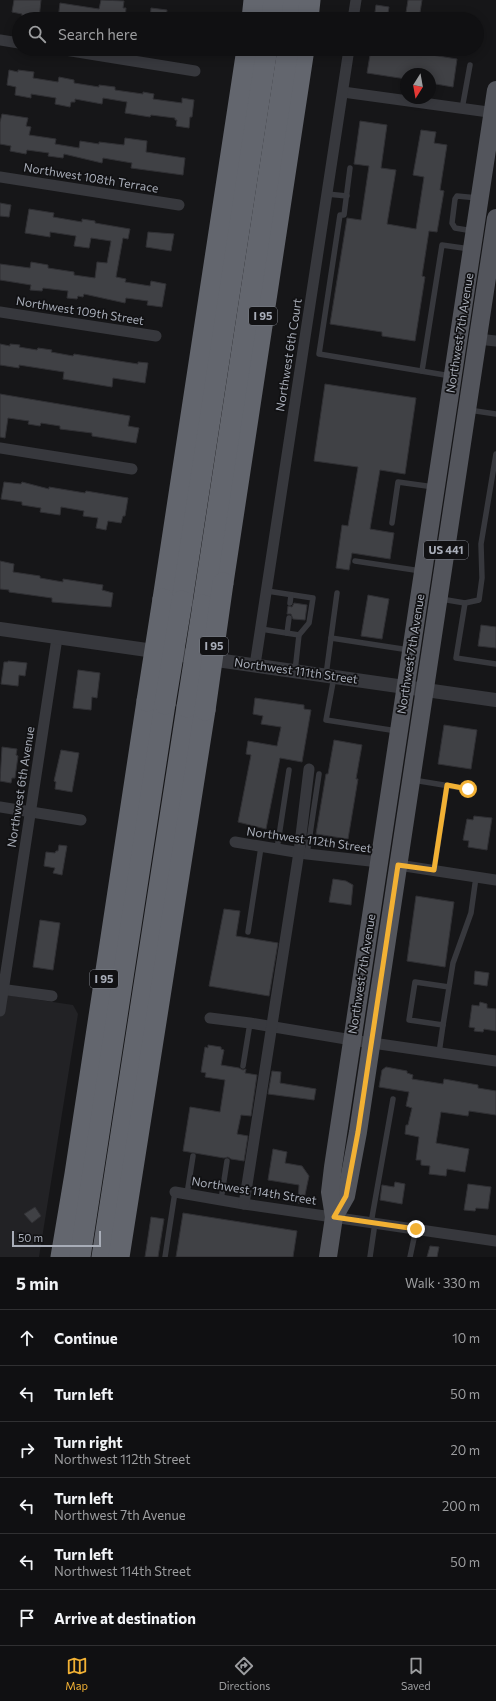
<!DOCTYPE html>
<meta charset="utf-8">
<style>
body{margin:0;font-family:Commissioner,sans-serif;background:#19191b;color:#f1f3f6}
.compass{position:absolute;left:400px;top:68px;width:36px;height:36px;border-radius:50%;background:#101012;box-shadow:0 2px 10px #0003;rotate:191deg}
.scale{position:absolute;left:12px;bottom:10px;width:89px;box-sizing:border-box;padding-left:4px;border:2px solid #a8adb8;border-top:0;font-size:11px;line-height:14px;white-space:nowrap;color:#a8adb8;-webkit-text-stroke:3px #111113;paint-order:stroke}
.stop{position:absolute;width:12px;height:12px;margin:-9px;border:3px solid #f2b134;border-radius:50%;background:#fff}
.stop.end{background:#f2b134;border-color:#fff;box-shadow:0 1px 4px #0008}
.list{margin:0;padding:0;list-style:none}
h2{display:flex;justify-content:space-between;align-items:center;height:52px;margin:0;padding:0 16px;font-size:17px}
h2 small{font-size:13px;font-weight:400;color:#9c9d9f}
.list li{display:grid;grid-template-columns:26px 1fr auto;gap:12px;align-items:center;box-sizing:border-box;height:56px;padding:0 16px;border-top:1px solid #303032}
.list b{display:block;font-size:15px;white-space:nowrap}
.list p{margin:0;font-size:13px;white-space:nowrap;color:#9c9d9f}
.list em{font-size:13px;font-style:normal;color:#9c9d9f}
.icon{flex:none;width:22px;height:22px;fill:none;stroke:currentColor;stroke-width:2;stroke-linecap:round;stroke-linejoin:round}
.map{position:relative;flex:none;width:496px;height:1257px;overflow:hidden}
.search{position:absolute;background:#101012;box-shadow:0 2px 10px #0003;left:12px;right:12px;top:12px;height:44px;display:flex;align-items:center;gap:10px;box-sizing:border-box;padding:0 14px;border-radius:22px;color:#9c9d9f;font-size:15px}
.sheet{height:388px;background:#101012}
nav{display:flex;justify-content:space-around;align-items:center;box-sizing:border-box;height:56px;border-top:1px solid #303032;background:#101012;font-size:11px;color:#9c9d9f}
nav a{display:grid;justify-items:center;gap:2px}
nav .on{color:#f2b134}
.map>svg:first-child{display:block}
.built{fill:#222225}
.building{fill:#404145;stroke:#303034}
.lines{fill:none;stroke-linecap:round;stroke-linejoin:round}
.service{stroke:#37383d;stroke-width:5.5}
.minor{stroke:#37383d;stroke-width:11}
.tertiary{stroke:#37383d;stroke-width:14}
.primary{stroke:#53555c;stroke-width:18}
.motorway{stroke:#63666e;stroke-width:21}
.motorway-bridge{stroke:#63666e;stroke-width:21}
.route{stroke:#f2b134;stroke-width:5}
.labels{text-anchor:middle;stroke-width:3.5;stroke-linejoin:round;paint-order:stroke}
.shield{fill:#111113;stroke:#7b7e86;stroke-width:1}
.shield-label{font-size:11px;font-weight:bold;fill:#a8adb8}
.street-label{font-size:12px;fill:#a8adb8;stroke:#111113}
</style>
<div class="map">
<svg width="496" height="1257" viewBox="0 0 496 1257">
<rect width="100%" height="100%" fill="#161618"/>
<path class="built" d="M0,994l73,11 5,9 -39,243h-39z"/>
<g class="building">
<path d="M14,0h27l-2,19 -17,-3v-2l-10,-2z"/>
<path d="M101,0l23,1 -1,7h3l-1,11h-67l2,-16 39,6z"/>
<path d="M408,0h14l-3,19h-14z"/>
<path d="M376,5l13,2 -2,12h-13z"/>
<path d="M151,8l16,2 -1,9h-16z"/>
<path d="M371,49h43l-1,3 44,7 -4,28 -23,-4v-9h-24v5l-39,-6z"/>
<path d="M9,70l9,2v-2l16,2 -1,6 25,4 1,-5 15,3v3l25,4v-2l16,2v3l28,4v-2l11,2 -1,5 29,4v-5l12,2 -2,17h-2l-1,11 -13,-2 1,-6h-2v-2l-24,-3 -1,2 -25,-4 2,-11 -24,-4 -1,6 -27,-5v3h-4l-1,5 -15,-3 1,-6 -25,-4v4l-16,-3 1,-8 -9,-2z"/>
<path d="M2,114l26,4 -2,8 5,1 -2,8 27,4 -1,5 24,4 1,-7 19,3v-2l25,3 1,-7 22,3 -1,11 39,6 -2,17 -52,-7 1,-5 -29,-5 -1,5 -38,-9 -1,4 -15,-2 1,-3 -22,-3 -1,4 -16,-3 1,-5 -11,-2v-22z"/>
<path d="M360,121l27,4 -6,43 15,2 -9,54 29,5 8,-52 -11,-2 8,-45 15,2 -2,11 13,2 -7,45 4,1 -7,41 -8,-1 -7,45 3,1 -10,64 -33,-5v-4l-52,-8 17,-106 14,2 8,-54 -15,-2z"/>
<path d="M0,203l11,2 -2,12 -9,-1z"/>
<path d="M29,209l25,4 -1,4 29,5v-3l13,2v2l35,6 -2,10 -5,-1 -7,39 10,2 -1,3 25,4 1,-5 15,3 -4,23 -15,-2 1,-4 -22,-3 -1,5 -41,-9 -1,3 -5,-1 -1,3 -10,-1 1,-7 -25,-3 -1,3 -12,-1 1,-5 -31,-5v-16l30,4 1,-6 17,3v3l26,4v3l21,3 2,-16 10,1 4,-22 -20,-3 -2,10 -15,-2 2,-10 -26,-4v5l-25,-4z"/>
<path d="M148,232l26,2 -3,17 -25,-4z"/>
<path d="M0,344l10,2v-2l10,1 -1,2 18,3 1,-2 14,2 -1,2 22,4 1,-2 64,10v-2l10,1 -3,20 -32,-5 -1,9 -49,-8 1,-7 -45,-7v3l-19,-3z"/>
<path d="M325,384l91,14 -11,76 -25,-4 -10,59 24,4 -4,26 -38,-6 -3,17 -13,-2 6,-43 6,1 10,-59 -44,-6z"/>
<path d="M0,394l130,22 -2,10 11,2 -3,15 -44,-7v-3l-32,-4v-3l-19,-3 -1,3 -12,-2 1,-3 -21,-3 -3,20 -5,-1z"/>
<path d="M4,482l17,2 1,-2 27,7v-2l36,6 1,-2 42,7 -3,18h-2l-2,7 -13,-2 -2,9 -10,-2 2,-10 -15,-2 1,-5 -23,-4 -1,8 -20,-3 1,-4 -19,-3v-3l-21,-3z"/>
<path d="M0,561l14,3 -1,8 27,4v2l23,4v-3l40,6 -1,5 11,3 -2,14 -59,-5v-4l-43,-6v-2l-9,-1z"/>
<path d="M368,595l21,4 -7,40 -21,-3z"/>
<path d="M294,603l13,2 -2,15 -12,-1 -2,-5h-4l1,-8 4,1z"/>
<path d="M481,625l15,2v21l-18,-2z"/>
<path d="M8,661l19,2 -2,13 -6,-1 -1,11 -17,-2 3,-22h4z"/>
<path d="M78,670l22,3 -3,25 -5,-1 -1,13 -18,-2z"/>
<path d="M255,698l49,7v4l7,1 -9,52 -22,-4 -14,71 -28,-7 13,-67 -5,-1 2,-13 29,5 4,-19 -20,-3 2,-8 -10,-2z"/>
<path d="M444,725l33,5 -6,39 -33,-5z"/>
<path d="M334,740l28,5 -6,34h2l-10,60 -32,-5 10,-60h2z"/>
<path d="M2,747l15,2 -1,6 2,1 -3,22h-3l-1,5 -11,-2z"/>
<path d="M61,750l18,3 -7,39 -17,-3 1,-7 -2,-1z"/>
<path d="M474,816l18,2 -5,32 -19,-3 1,-6 -6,-1 4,-21 6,1z"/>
<path d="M59,845l8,1 -5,29 -9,-2 2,-5 -11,-2 2,-14 9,1 1,-2h2z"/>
<path d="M333,879l13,2 7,4 -2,20 -22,-3z"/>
<path d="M416,896l38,6 -9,65 -38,-6z"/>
<path d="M224,909l16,2 -4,25 42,7 -9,53 -60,-10z"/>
<path d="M40,920l20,3 -7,47 -20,-3z"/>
<path d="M475,971l14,2 -2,13 -13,-2z"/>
<path d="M480,1002l7,2v4l9,1v22l-12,-2 -1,3 -9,-1 1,-3 -6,-1 3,-22 7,1z"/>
<path d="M208,1045l13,2v2l3,1 -3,15 18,3 4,2 3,-1 -1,4 12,2 -6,41 -10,-1 -4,19 11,2 -4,25 -13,-2 -3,-2 -4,1 -41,-7 7,-44 30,5 5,-32 -20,-3 1,-4 -5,-1 4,-25 3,1z"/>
<path d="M386,1067l21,4v2l6,2 -1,4 31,5 1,-5 34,6v3l18,3v24l-27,-4 -1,5 -27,-4 -5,31 33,6 -4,23 -18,-3 -1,7 -17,-2 1,-8 -9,-1v-5h-5l3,-23 -14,-3 1,-9h2l4,-17 -6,-2 3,-14 -30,-5 3,-17z"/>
<path d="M272,1071l9,1 -1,11 36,6 -2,11 -46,-6z"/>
<path d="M273,1149l14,3 -2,11 17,3 7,10 -6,28 -5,-1 1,-18 -31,-5z"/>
<path d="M395,1182l10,2 -3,20 -22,-4 2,-15 12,2z"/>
<path d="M468,1184l23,3 -3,22 -12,-1 -1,3 -11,-1z"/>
<path d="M35,1207l6,9 -9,7 -8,-9z"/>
<path d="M183,1213l114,18 -4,26h-117z"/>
<path d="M151,1217l13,2 -6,38h-13z"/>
<path d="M430,1246l9,1 -2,10h-10z"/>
</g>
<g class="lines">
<g class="service">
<path d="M462,109l8,-44"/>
<path d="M350,168l-6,47h-4l-21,139 132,22"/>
<path d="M327,194l20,2"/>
<path d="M473,231l-18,-3 -3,-5 3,-24 2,-3 21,2"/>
<path d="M422,371l20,-126 28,4"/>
<path d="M469,410l27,4"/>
<path d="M392,523l6,-41 36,5"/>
<path d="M355,561l66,10"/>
<path d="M267,591l46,7 -4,25 -10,12 -4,36"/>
<path d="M441,599l24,4 14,-3 3,-22 -1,-34 15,-90"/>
<path d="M290,603l1,-8"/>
<path d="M465,603l-9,55 40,6"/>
<path d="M261,629l38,6"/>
<path d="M287,633l2,-15"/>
<path d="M331,638l78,12"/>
<path d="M326,675l11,-82"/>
<path d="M334,677l-8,43 71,11"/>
<path d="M413,780l55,9"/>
<path d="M277,849l12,-79"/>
<path d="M307,854l12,-80"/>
<path d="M434,870l13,-85"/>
<path d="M248,932l13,-85"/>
<path d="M449,987l-34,-5 -6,38 34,5 10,-62 18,-50 5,-36"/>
<path d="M439,1053l4,-28"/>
<path d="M243,1066l7,-43"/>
<path d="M187,1194l6,-38"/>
<path d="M221,1200l6,-39"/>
<path d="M371,1223l22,-124"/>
<path d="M165,1257l10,-65"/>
<path d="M370,1257l5,-34"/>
<path d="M410,1257l6,-28"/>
</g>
<g class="minor">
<path d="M353,19l3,-19"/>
<path d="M0,40l19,3"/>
<path d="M59,49l136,22"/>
<path d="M343,92l153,21"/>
<path d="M0,177l179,28"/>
<path d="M0,312l156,24"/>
<path d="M478,339l18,2"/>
<path d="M0,448l132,21"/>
<path d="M255,665l94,-616"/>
<path d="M0,807l81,13"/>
<path d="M235,842l72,12 72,8"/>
<path d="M398,865l98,15"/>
<path d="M0,989l52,7"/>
<path d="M0,1011l57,-373"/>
<path d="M210,1018l40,5 102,17 144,21"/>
<path d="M175,1192l69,12 252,37"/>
<path d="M244,1204l55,-352 10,-83"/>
</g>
<path class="tertiary" d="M0,629l496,71"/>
<g class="primary">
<path d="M334,1217l12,-21 12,-64 138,-914"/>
<path d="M328,1257l6,-40 -4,-25 3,-25 163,-1077"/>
</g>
<g class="motorway">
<path d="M252,19l2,-19"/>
<path d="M272,19l2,-19"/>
<path d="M292,19l2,-19"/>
<path d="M308,19l2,-19"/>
<path d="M223,583l81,-534"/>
<path d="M163,599l84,-550"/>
<path d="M182,601l85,-552"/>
<path d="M203,605l85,-556"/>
<path d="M61,1257l14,-83 72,-473"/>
<path d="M80,1257l85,-553"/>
<path d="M102,1257l85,-550"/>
<path d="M119,1257l86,-547"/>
</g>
<g class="motorway-bridge">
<path d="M147,701l16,-102"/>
<path d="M165,704l17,-103"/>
<path d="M187,707l16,-102"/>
<path d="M205,710l18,-127"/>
</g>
</g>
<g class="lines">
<path class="route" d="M416,1229l-82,-12 12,-21 12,-64 40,-267 36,5 13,-85 21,4"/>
</g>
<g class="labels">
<g class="shield">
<rect x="249" y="307" width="28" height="18" rx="3"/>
<rect x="424" y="541" width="44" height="18" rx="3"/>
<rect x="200" y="637" width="28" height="18" rx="3"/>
<rect x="90" y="970" width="28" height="18" rx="3"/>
</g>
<g class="shield-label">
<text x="263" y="320">I 95</text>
<text x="446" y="554">US 441</text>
<text x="214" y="650">I 95</text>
<text x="104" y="983">I 95</text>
</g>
<g class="street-label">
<text transform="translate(91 178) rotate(9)" y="4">Northwest 108th Terrace</text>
<text transform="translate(80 311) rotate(9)" y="4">Northwest 109th Street</text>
<text transform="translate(460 333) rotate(-81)" y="4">Northwest 7th Avenue</text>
<text transform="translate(289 355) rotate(-81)" y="4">Northwest 6th Court</text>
<text transform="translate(411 654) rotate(-81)" y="4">Northwest 7th Avenue</text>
<text transform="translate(296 671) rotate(8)" y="4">Northwest 111th Street</text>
<text transform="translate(21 787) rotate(-81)" y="4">Northwest 6th Avenue</text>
<text transform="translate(309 840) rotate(8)" y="4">Northwest 112th Street</text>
<text transform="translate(362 974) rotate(-81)" y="4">Northwest 7th Avenue</text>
<text transform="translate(254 1191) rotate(9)" y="4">Northwest 114th Street</text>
</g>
</g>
</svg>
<svg class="compass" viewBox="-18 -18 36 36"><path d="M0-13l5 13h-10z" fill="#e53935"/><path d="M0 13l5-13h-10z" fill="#9c9d9f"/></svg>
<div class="scale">50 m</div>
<div class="stop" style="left:468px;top:789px"></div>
<div class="stop end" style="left:416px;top:1229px"></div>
<div class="search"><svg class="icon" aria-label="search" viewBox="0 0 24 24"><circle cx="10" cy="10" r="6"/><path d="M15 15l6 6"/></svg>Search here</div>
</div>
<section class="sheet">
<h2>5 min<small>Walk · 330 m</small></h2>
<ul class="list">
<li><svg class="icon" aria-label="ahead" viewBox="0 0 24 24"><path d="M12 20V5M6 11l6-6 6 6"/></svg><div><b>Continue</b></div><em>10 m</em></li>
<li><svg class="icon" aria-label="left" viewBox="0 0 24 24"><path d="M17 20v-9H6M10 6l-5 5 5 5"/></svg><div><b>Turn left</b></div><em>50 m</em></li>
<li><svg class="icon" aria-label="right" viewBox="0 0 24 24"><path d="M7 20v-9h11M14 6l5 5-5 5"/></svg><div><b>Turn right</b><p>Northwest 112th Street</p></div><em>20 m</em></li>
<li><svg class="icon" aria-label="left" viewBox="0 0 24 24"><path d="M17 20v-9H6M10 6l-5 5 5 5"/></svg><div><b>Turn left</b><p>Northwest 7th Avenue</p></div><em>200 m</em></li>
<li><svg class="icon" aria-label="left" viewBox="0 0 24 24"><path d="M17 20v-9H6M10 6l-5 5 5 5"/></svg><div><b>Turn left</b><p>Northwest 114th Street</p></div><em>50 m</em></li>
<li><svg class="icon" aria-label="arrive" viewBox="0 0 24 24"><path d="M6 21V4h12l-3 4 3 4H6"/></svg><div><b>Arrive at destination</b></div></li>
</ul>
</section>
<nav>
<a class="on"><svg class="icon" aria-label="map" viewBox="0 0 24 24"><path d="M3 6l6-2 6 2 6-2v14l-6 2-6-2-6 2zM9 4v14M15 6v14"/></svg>Map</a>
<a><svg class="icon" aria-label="directions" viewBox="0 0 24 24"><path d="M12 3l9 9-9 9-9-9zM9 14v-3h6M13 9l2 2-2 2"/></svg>Directions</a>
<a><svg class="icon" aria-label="saved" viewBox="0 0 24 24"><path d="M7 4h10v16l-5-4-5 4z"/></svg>Saved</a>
</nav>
